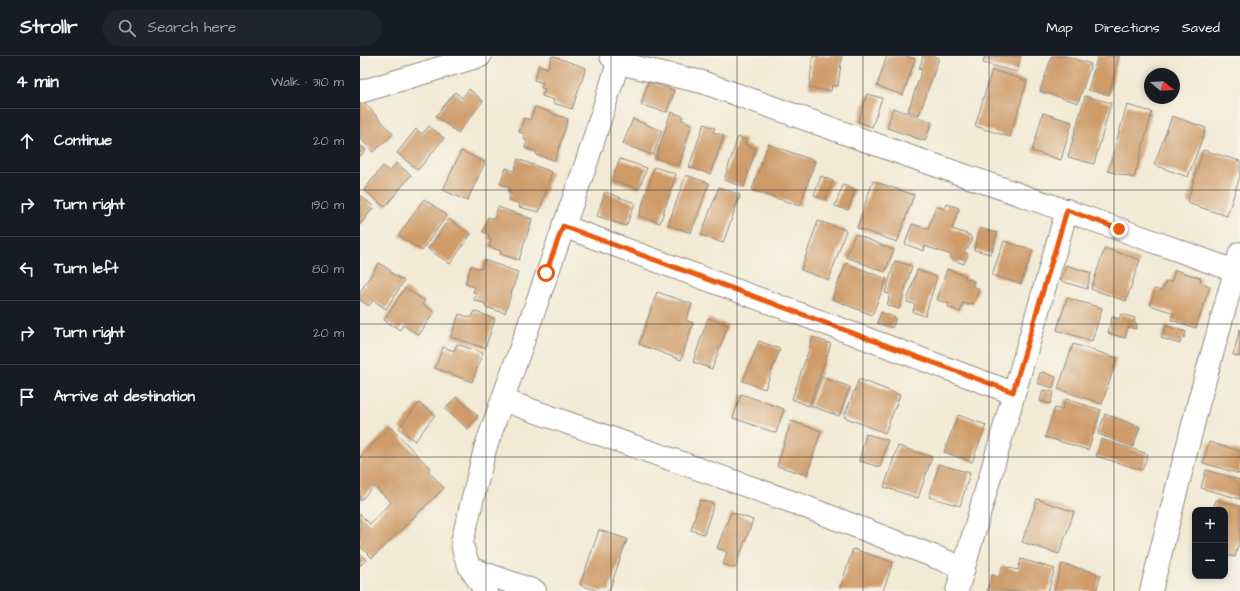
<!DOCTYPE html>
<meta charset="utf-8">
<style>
body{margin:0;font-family:"Architects Daughter",sans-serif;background:#20242c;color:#f1f3f6}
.controls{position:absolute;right:12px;bottom:12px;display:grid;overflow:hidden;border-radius:8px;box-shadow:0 2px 6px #0003}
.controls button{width:36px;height:36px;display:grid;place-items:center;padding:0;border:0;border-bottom:1px solid #363941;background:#171b24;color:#f1f3f6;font:20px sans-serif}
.compass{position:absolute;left:784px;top:12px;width:36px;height:36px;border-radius:50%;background:#171b24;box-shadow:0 2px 6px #0003;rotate:108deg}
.stop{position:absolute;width:12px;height:12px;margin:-9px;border:3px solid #ea580c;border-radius:50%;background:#fff}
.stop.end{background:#ea580c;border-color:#fff;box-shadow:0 1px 4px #0008}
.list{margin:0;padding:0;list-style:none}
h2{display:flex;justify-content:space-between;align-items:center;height:52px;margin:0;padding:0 16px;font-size:17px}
h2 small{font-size:13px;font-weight:400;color:#9ea1a6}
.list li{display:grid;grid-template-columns:26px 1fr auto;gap:12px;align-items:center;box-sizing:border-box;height:64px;padding:0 16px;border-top:1px solid #363941}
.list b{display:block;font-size:15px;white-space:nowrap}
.list em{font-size:13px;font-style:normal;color:#9ea1a6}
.icon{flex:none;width:22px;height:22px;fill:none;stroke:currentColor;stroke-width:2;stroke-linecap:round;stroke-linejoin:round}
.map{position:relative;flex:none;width:880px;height:535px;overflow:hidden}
header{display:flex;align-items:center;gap:24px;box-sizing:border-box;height:56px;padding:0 20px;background:#171b24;border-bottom:1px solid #363941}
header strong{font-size:19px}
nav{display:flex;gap:22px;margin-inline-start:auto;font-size:14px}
.search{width:280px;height:36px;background:#20242c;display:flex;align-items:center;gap:10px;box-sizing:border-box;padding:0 14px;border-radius:22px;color:#9ea1a6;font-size:15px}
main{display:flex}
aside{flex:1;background:#171b24}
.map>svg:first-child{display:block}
.building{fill:#ce9b69}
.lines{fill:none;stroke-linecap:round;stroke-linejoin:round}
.minor-casing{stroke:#8e8a80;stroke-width:24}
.minor{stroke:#fff;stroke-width:22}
.route{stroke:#ea580c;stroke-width:5}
.grid{fill:none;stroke:#2b2b2b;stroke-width:1;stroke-opacity:0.55}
</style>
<header>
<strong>Strollr</strong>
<div class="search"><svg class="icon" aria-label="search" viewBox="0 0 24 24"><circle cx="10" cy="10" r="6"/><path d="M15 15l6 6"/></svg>Search here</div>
<nav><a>Map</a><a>Directions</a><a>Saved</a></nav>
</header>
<main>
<aside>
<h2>4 min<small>Walk · 310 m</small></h2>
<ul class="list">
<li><svg class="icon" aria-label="ahead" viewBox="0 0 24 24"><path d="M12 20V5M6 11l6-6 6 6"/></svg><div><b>Continue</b></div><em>20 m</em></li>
<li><svg class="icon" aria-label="right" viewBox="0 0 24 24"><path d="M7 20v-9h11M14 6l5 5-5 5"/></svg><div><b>Turn right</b></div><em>190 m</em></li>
<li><svg class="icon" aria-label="left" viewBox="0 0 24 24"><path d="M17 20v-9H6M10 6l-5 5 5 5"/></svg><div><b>Turn left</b></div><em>80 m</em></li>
<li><svg class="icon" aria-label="right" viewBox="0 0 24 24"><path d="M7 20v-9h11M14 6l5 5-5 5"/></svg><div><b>Turn right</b></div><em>20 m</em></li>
<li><svg class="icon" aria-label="arrive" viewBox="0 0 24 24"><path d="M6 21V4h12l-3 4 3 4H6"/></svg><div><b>Arrive at destination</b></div></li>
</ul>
</aside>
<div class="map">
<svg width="880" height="535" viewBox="0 0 880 535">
<rect width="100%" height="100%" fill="#f7f3e8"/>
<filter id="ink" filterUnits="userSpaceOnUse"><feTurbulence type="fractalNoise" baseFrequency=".025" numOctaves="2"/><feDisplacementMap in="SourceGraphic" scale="8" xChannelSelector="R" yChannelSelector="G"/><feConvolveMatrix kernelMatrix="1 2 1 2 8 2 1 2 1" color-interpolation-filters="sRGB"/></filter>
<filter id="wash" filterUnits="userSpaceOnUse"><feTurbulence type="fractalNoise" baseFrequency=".012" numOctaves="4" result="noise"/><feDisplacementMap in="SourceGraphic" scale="16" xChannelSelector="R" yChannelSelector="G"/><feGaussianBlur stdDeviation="0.9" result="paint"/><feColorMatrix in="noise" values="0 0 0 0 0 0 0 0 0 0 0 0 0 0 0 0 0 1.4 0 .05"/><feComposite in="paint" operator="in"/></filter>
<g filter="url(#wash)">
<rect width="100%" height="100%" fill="#f2ead5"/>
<g id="blocks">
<g class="building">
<path d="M192,0l34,12 -14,41 -19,-6 1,-3 -12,-4 3,-7 -4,-1 2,-5 -9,-3 5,-15 9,3z"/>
<path d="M453,0h29l-4,30 -6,-1 -1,6 -22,-3z"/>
<path d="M527,0h19l9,3 -12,36 -26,-9z"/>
<path d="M563,0h10l6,2 -20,57 -11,-4 14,-41 -3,-1z"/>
<path d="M625,0h36l-4,16 -34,-9z"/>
<path d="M692,0h13l26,8 -13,39 -38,-12z"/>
<path d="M738,0h21l-10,39 -21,-5z"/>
<path d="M632,14l35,11 -17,56 -35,-11z"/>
<path d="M288,26l26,8 -7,22 -26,-7z"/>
<path d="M109,33l14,12 -25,32 -22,-17 19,-24 7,6z"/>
<path d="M507,38l15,4 -10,29 -14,-5z"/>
<path d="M725,40l26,7 -17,61 -26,-7z"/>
<path d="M2,44l31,34 -20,18 -13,-14v-37z"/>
<path d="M767,49l25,7 -18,66 -26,-7z"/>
<path d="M175,51l33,12 -13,41 -19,-5 1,-3 -12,-4 2,-7 -3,-2 1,-5 -6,-2 5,-14 6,2z"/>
<path d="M533,52l39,14 -7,19 -38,-13z"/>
<path d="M311,56l12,4 -1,4 10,4 -13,42 -23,-8z"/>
<path d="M683,57l29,9 -11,38 -29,-9z"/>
<path d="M812,60l34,12 -18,49 -34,-12z"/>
<path d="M273,63l29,12 -9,24 -30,-11z"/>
<path d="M344,68l11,4 -2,4 11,4 -14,38 -21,-7z"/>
<path d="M69,70l15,12 -26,32 -21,-17 19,-24 6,5z"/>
<path d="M378,81l8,3 -1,5 11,4 -12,38 -20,-7z"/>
<path d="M408,88l47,17 -15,45 -48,-16z"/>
<path d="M0,89l6,5 -6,7z"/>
<path d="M843,94l37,11v15l-13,40 -40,-13z"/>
<path d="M101,95l24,11 -18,39 -24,-11z"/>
<path d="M158,103l34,13 -13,40 -20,-5 1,-3 -12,-4 3,-7 -3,-1 1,-5 -9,-3 6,-16 8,3z"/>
<path d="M260,103l27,9 -8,21 -27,-9z"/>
<path d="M36,107l15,12 -26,32 -21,-17 19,-24 7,6z"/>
<path d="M294,111l22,7 -16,49 -21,-7z"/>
<path d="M326,119l23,8 -18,50 -23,-8z"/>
<path d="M461,120l12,5 -8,19 -11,-5z"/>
<path d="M513,125l41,14 -17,47 -40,-14z"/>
<path d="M483,129l12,5 -7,20 -13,-4z"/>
<path d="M359,131l21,8 -17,48 -22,-8z"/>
<path d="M245,136l30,11 -9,23 -29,-10z"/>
<path d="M0,139l14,12 -14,18z"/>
<path d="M64,143l23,16 -25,36 -23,-16z"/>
<path d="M587,148l12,4 -7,21 18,6 2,5v2l-5,7 -3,1 4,5 -4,9 -14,-5 1,-4 -26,-9 -1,5 -19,-7 7,-20 16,5 8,-23 9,3z"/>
<path d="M138,151l34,12 -13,41 -19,-6 1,-3 -12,-4 2,-7 -3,-1 1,-5 -6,-2 5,-15 6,2z"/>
<path d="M89,163l22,15 -21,30 -22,-15z"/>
<path d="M458,165l28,9 -17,50 -28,-10z"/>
<path d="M620,172l17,5 -6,21 -17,-4z"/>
<path d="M495,178l39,16 -9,22 -39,-15z"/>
<path d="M644,185l29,9 -12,34 -29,-9z"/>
<path d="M745,192l35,12 -14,41 -35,-12z"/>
<path d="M124,204l34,12 -13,41 -20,-6 1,-3 -12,-4 3,-7 -4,-1 2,-5 -10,-3 6,-18 10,3z"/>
<path d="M535,205l17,5 -13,43 -12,-4 3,-11 -5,-1z"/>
<path d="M19,207l12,8 -1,1 14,9 -18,28 -13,-9 -4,6 -9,-6v-8z"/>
<path d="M486,207l41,16 -15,36 -40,-16z"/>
<path d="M706,209l25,8 -4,16 -26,-8z"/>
<path d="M587,213l19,7 -1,2 9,3 -2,5 7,3 -6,15 -3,-1 -1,2 -6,-2 -3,9 -12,-5 1,-3 -12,-4z"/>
<path d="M557,214l20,7 -12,39 -12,-4 2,-8 -8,-2z"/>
<path d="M815,214l26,8 -1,5 10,3 -14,42 -25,-8 3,-7 -24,-8 5,-16 7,2 4,-10 5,1z"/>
<path d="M45,232l20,13 -3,3 12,8 -15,23 -16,-10 -3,5 -16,-10z"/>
<path d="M297,236l35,12 -6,16 7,3 -12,37 -42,-16z"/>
<path d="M707,242l35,10 -10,33 -35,-11z"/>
<path d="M114,255l21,8 -10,29 -34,-11 8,-23 13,4z"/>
<path d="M521,256l15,6 -4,10 -15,-5z"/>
<path d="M761,258l14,4 -1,5 3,1 -1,5 -8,-2 -3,11 -17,-5 4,-16 7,2z"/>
<path d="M348,262l20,7 -16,44 -19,-7z"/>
<path d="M806,270l20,6 -2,6h-3l-1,6 -19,-6z"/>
<path d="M880,273v28l-7,-2z"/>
<path d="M453,281l18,7 -22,62 -17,-7z"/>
<path d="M399,285l21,8 -15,40 -22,-8z"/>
<path d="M97,288l26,9 -11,29 -37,-14 8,-21 11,4z"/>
<path d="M713,288l44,14 -15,46 -44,-15z"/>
<path d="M682,316l14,5 -3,11 -16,-5 3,-10h2z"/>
<path d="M462,321l28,10 -11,29 -28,-10z"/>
<path d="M499,323l41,16 -15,38 -41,-16z"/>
<path d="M683,334l11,2 -4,12 -10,-3z"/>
<path d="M381,338l43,15 -8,24 -43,-15z"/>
<path d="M96,341l22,19 -10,13 -23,-20z"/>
<path d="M706,343l35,11 -13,40 -43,-13 10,-29 7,2z"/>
<path d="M59,347l16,12 -20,26 -16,-13z"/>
<path d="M745,358l35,13 -7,20 -35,-13z"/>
<path d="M598,359l28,10 -14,37 -28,-10z"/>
<path d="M431,365l30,10 -14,44 -30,-9z"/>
<path d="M30,371l40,41 -2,3 16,17 -72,70 -12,-12v-32l10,10 21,-22 -17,-16 -14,15v-44z"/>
<path d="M506,378l22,6 -8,27 -21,-6z"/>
<path d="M741,383l47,15 -6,16 -46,-14z"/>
<path d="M849,386l31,9v23l-37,-11z"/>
<path d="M538,390l34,11 -14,41 -34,-11z"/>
<path d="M579,408l31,9 -10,33 -31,-9z"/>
<path d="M846,414l34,10v19l-39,-11z"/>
<path d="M677,443l37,13 -15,42 -37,-12z"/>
<path d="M340,444l14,4 -10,30 -13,-4z"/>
<path d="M856,444l24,6v32l-5,19 -10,-2v-45h-17v-3l5,2z"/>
<path d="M371,456l22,8 -18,48 -12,-4 4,-12 -10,-4z"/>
<path d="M239,474l28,9 -18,52h-10l-19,-6z"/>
<path d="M493,493l40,13 -10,29h-44z"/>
<path d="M0,498l6,6 -6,6z"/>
<path d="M661,503l34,10 -7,22h-61l5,-16 7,2 3,-11 16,4z"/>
<path d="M702,508l35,9 -1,2h5l-5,16h-42z"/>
</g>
</g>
</g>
<g filter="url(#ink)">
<use href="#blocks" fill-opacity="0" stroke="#8e8a80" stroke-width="1"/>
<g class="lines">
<g class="minor-casing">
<g id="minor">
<path d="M251,0l7,7 84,19 198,71 219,76 116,42"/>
<path d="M0,36l120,-36"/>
<path d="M203,170l450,167"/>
<path d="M143,344l295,104 166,64"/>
<path d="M110,512l65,23"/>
<path d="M126,535c-11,-15 -22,-30 -24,-49l23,-93 102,-288 31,-98"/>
<path d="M597,535l110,-381"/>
<path d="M791,535l48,-190 41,-148"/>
</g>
</g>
<use href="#minor" class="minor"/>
</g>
</g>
<g class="lines" filter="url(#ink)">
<path class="route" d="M186,217l17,-47 450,166 54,-182 52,19"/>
</g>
<path class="grid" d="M126,0v535M251,0v535M377,0v535M503,0v535M629,0v535M754,0v535M0,134h880M0,268h880M0,401h880"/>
</svg>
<div class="controls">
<button>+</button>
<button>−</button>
</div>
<svg class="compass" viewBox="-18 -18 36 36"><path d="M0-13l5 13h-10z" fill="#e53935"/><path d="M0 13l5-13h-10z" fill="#9ea1a6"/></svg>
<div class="stop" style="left:186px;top:217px"></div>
<div class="stop end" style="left:759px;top:173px"></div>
</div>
</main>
